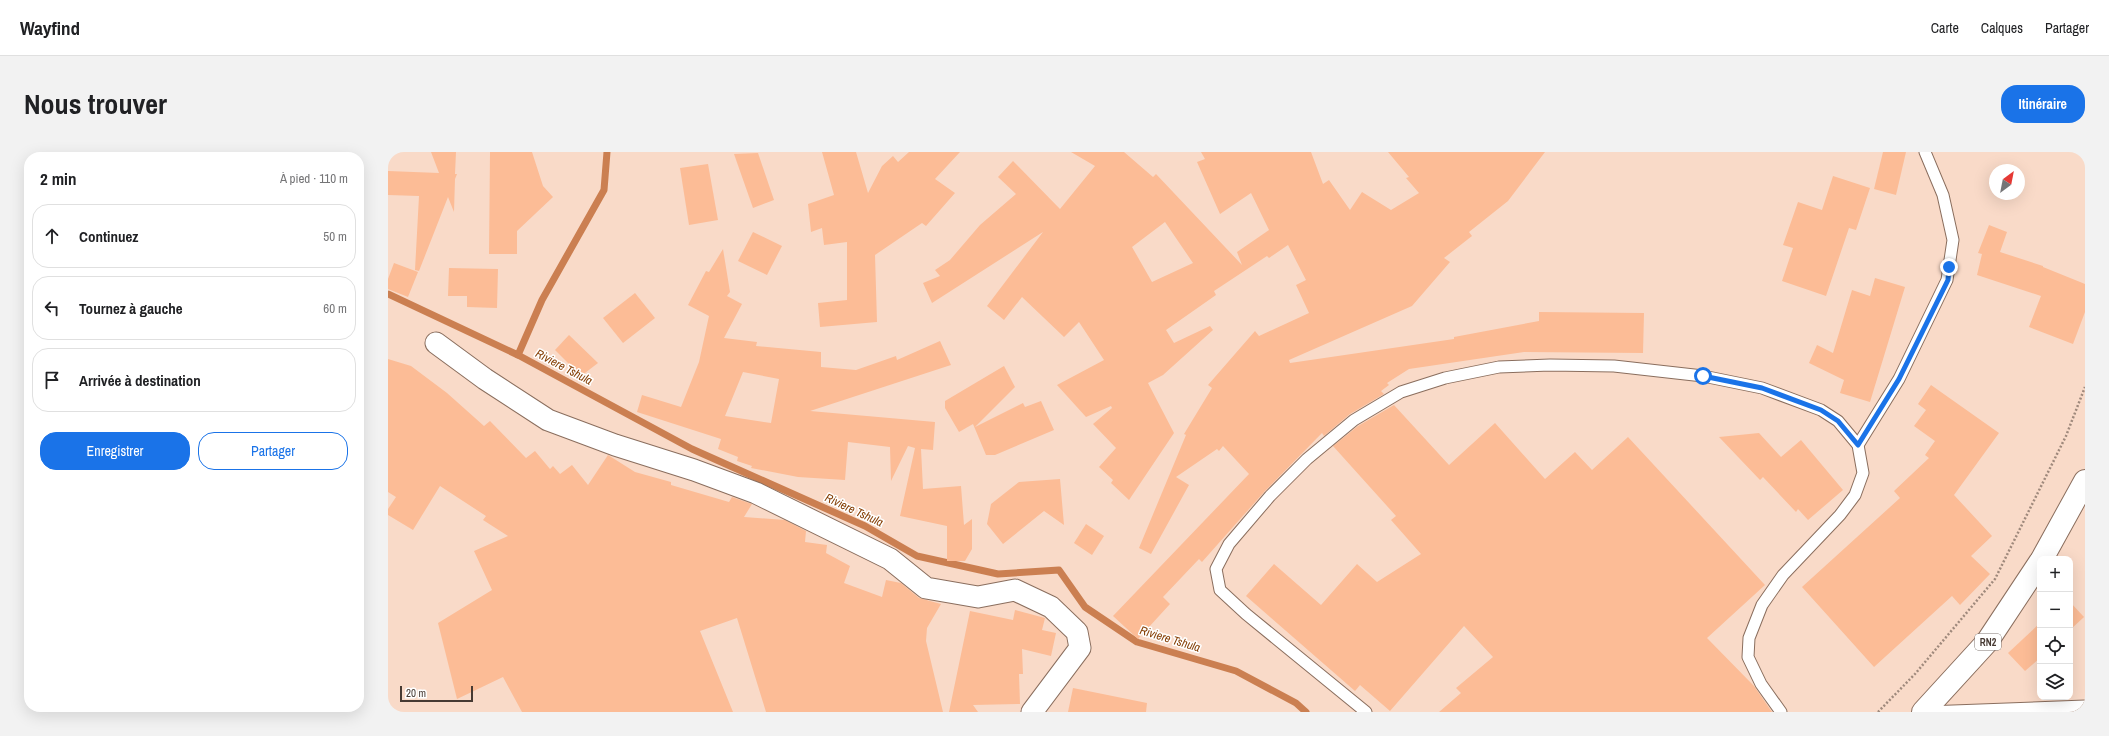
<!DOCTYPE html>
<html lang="fr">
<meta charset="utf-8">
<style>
body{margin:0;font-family:"Archivo Narrow",sans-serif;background:#f2f2f2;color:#202124}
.controls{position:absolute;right:12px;bottom:12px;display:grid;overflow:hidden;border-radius:8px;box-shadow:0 4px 16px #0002}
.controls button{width:36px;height:36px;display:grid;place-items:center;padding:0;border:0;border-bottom:1px solid #e0e0e0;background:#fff;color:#202124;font:20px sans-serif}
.compass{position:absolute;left:1601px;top:12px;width:36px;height:36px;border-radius:50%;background:#fff;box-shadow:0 4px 16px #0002;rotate:32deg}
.scale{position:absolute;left:12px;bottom:10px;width:73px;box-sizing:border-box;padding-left:4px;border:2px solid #473a33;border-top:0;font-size:11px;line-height:14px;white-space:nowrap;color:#473a33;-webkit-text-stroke:3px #fff;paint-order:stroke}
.stop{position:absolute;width:12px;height:12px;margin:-9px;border:3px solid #1a73e8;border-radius:50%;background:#fff}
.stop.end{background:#1a73e8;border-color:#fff;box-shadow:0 1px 4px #0008}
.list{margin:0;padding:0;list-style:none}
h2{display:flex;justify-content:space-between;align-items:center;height:52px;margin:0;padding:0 16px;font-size:17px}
h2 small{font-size:13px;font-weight:400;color:#757577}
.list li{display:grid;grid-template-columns:26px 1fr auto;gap:12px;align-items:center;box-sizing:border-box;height:64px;margin:0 8px 8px;padding:0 8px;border:1px solid #e0e0e0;border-radius:16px}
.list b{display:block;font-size:15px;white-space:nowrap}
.list em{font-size:13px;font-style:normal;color:#757577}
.actions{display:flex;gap:8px;padding:12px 16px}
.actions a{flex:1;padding:9px 0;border:1px solid #1a73e8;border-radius:16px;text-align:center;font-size:14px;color:#1a73e8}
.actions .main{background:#1a73e8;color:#fff}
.icon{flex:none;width:22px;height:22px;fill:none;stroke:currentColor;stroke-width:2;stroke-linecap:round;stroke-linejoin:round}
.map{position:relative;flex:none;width:1697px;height:560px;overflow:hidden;border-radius:16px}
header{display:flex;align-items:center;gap:24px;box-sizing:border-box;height:56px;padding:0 20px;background:#fff;border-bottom:1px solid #e0e0e0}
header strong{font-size:19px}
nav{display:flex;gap:22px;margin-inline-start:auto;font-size:14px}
.intro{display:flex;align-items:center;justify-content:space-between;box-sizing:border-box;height:96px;padding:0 24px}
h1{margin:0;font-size:28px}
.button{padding:10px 18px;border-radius:16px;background:#1a73e8;color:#fff;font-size:14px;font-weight:700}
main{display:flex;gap:24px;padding:0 24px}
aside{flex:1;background:#fff;border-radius:16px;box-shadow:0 4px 16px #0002}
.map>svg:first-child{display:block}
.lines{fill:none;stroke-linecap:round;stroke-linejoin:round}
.stream{stroke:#cb7f51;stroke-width:7}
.building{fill:#fcbc96;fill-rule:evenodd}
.lane-casing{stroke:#8a6e5e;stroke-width:13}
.street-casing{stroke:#8a6e5e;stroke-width:23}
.highway-casing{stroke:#8a6e5e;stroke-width:24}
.path{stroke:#9f897c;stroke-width:2.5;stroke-dasharray:2 2;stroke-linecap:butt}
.lane{stroke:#fff;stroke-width:11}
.street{stroke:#fff;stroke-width:21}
.highway{stroke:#fff;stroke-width:22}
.route{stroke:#1a73e8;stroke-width:5}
.labels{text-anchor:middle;stroke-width:3;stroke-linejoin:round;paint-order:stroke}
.shield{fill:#fff;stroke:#7e7570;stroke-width:1}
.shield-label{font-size:10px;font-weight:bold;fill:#473a33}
.water-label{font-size:12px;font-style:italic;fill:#843e04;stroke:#fff}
</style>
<header>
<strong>Wayfind</strong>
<nav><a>Carte</a><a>Calques</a><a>Partager</a></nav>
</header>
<div class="intro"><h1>Nous trouver</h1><a class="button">Itinéraire</a></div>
<main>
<aside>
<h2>2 min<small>À pied · 110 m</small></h2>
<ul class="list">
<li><svg class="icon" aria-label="ahead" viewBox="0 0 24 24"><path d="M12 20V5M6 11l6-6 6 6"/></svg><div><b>Continuez</b></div><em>50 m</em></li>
<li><svg class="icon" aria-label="left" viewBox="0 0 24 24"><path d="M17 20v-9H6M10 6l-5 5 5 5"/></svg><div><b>Tournez à gauche</b></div><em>60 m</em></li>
<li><svg class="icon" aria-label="arrive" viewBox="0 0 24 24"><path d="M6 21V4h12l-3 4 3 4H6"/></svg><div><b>Arrivée à destination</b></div></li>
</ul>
<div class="actions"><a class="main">Enregistrer</a><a>Partager</a></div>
</aside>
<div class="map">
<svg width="1697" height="560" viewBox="0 0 1697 560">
<rect width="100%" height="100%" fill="#f9dac8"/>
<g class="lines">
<g class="stream">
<path d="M0,142l130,61 174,94 173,77 52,30 81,18 61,-4 26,37 52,35 99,29 60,32 10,9"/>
<path d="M130,203l24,-55 62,-110 3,-38"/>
</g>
</g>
<g class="building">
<path d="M43,0h25l-1,22h2l-2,5 -1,33 -6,-15 -29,74 -4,-1 4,-74 -31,-1v-24l51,2z"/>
<path d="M102,0h42l11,34 10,11 -36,34v23h-28z"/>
<path d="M434,0h34l12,41 14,-27 11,-10 5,6 11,-10h51l-25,27 20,14 -29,33 -4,-3 -47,32 2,67 -57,5 -2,-24 29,-3v-58l-23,3 -2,-17 -11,4 -3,-28 26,-9z"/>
<path d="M683,0h53l29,25 3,-3 86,91 -5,-13 32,-22 -18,-37 -31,21 -23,-52 8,-3 -4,-7h110l12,32 6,-4 21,30 12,-18 29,18 28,-17 -13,-15 3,-1 -21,-25h157l-37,49 -39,31 3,4 -28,22 6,4 -38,44 -123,54 1,3 164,-24v-2l85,-16v-9l105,1 -1,40 -119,-1 -115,17 -22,14 2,2 -8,6 3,3 -34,20 -26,22 -2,-3 -57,58 -63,71 -3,-3 -36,38 7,7 -32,35 -25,-23 136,-142 -26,-28 -4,5 -2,-2 -41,28 13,8 -38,69 -12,-6 47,-113 -2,-1 28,-46 -4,-3 47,-54 4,5 50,-23 -13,-28 10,-5 -18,-35 -19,13 -2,-2 -53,35 2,4 -50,35 8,13 36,-17 3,4 -50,45 -15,8 26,50 -45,67 -18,-17 2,-3 -14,-13 17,-19 -23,-24 19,-16 -1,-2 -25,11 -29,-32 47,-25 -25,-38 -15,15 -42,-40 -18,23 -17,-14 56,-74 -111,71 -9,-20 17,-7 -5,-6 15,-10 30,-35 36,-31 -18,-17 15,-16 47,48 35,-43zM777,70l28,41 -41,19 -20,-35z"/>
<path d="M1495,0h23l-10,43 -22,-6z"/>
<path d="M370,1l16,47 -21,8 -19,-54z"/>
<path d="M320,12l10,56 -29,5 -9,-57z"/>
<path d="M1445,24l37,12 -14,42 -7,-2 -23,68 -44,-15 11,-33 -10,-3 15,-43 24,8z"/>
<path d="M1601,73l18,7 -7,20 43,14v1l42,17v28l-12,32 -44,-17 12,-31 -64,-21 5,-21 -4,-1z"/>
<path d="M365,80l29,14 -15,29 -29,-14z"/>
<path d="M335,97l7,43 -3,4 15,8 -18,34 33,4 -1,4 65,6v15l35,3 40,-14 1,4 43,-19 11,24 -141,46 125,11 -2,28 -12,-1 2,40 38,-3 3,39 8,-6v30l-7,12h-18v-35l-47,-10 15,-68 -7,-2 -17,35 -1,-34 -42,-5 -3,38 -47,-3 -47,-9 1,-2 -15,-5 1,-4 -20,-8 3,-10 -84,-27 5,-17 39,12 18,-45 10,-46 -21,-11 18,-34 3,1zM355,220l36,7 -8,44 -46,-7z"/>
<path d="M6,111l24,9 -10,25 -20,-8v-10z"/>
<path d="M61,116l49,1 -1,39 -30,-1v-11h-19z"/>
<path d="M1487,126l30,9 -35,115 -30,-9 4,-13 -35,-17 8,-18 16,8 19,-63 18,6z"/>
<path d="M247,141l20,25 -32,25 -20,-25z"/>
<path d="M181,183l29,28 -17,13 -26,-26z"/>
<path d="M0,207l23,7 36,27 37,33 6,-5 36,37 9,-7 15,18 3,-3 7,8 12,-9 16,20 20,-30 27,17 36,10v3l58,17 3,-5 20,7 -8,13 41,3 21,11 -1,11 22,3 -1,8 24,13 -6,17 38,14 4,-17 15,3 18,15 22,6 -14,24 -1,13 17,71h-177l-29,-94 -37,13 33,81h-211l-19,-35 -46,22 -19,-76 54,-33 -18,-39 34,-15 -25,-16 3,-4 -46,-30 -27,44 -25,-15v-6l8,-12 -8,-5z"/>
<path d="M616,214l11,21 -40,40 48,-24 2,4 16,-6 13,29 -59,25h-9l-13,-31 -14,8 -14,-24v-7z"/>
<path d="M1543,233l68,48 -45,62 38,41 -21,20 19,18 -30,31 -8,-9 -78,71 -72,-80 98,-89 -6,-7 35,-33 -4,-3 10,-14 -21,-15 12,-16 -8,-6z"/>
<path d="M1006,253l55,60 46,-42 50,56 30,-27 17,18 36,-33 137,148 -58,53 47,48 18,26h-333l22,-19 -5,-5 37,-31 -29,-31 -74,85 -30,-26 -5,6 -109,-95 28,-32 47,41 36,-41 20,18 44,-28 -30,-34 5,-4 -63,-70 25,-20z"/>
<path d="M1371,281l22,24 20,-17 42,50 -35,30 -10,-11 -2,3 -33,-35 -3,3 -41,-43z"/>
<path d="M672,327l4,46 -20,-14 -41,33 -16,-20 4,-20 28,-22z"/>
<path d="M698,372l18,12 -12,19 -18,-12z"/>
<path d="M1682,450l14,15 -14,13z"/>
<path d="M627,458l30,8 -3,12 14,3 -5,23 -29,-7 1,25h-4l1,30 -47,1 5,7h-29l21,-101 43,9z"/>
<path d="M1652,471v35l-15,13 -17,-18z"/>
<path d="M685,536l74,15 -1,9h-78z"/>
</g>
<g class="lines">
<g class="lane-casing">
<g id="lane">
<path d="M1470,293l41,-66 48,-99 6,-40 -10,-45 -18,-43"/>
<path d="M978,560l-120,-98 -26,-24 -4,-21 13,-25 41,-48 37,-37 47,-39 47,-28 44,-14 54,-11 51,-2 64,1 89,10 59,12 59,22 17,11 20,24 5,28 -8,22 -15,20 -57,60 -21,30 -13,33 -1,19 13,27 20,28"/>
<path d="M1538,560l159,-6"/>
</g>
</g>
<g class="street-casing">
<path id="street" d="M48,191l49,36 63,41 67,25 79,25 62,23 134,66 36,29 52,9 37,-7 36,17 26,25 3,16 -48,64"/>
</g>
<g class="highway-casing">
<g id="highway">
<path d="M1654,407l43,-78"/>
<path d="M1535,560l64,-70 53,-80"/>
</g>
</g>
<path class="path" d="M1490,560l37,-38 80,-95 71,-143 19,-49"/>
<use href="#lane" class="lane"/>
<use href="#street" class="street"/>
<use href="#highway" class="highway"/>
</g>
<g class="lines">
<path class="route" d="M1315,224l59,12 59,22 17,11 20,24 41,-66 49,-99 1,-13"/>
</g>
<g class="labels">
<rect class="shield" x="1587" y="482" width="26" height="16" rx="3"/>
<g class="shield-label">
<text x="1600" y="494">RN2</text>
</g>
<g class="water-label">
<text transform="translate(176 215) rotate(28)" y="4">Riviere Tshula</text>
<text transform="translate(466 358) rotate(25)" y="4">Riviere Tshula</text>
<text transform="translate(782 487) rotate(17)" y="4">Riviere Tshula</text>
</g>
</g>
</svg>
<div class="controls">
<button>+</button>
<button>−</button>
<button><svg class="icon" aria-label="locate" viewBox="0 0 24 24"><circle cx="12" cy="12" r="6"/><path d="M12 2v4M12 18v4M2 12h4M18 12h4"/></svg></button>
<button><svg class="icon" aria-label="layers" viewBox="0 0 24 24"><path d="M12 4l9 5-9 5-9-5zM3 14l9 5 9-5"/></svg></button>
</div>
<svg class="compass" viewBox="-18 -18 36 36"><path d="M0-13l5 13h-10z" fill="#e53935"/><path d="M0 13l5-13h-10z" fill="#757577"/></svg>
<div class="scale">20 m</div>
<div class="stop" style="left:1315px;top:224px"></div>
<div class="stop end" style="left:1561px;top:115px"></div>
</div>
</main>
